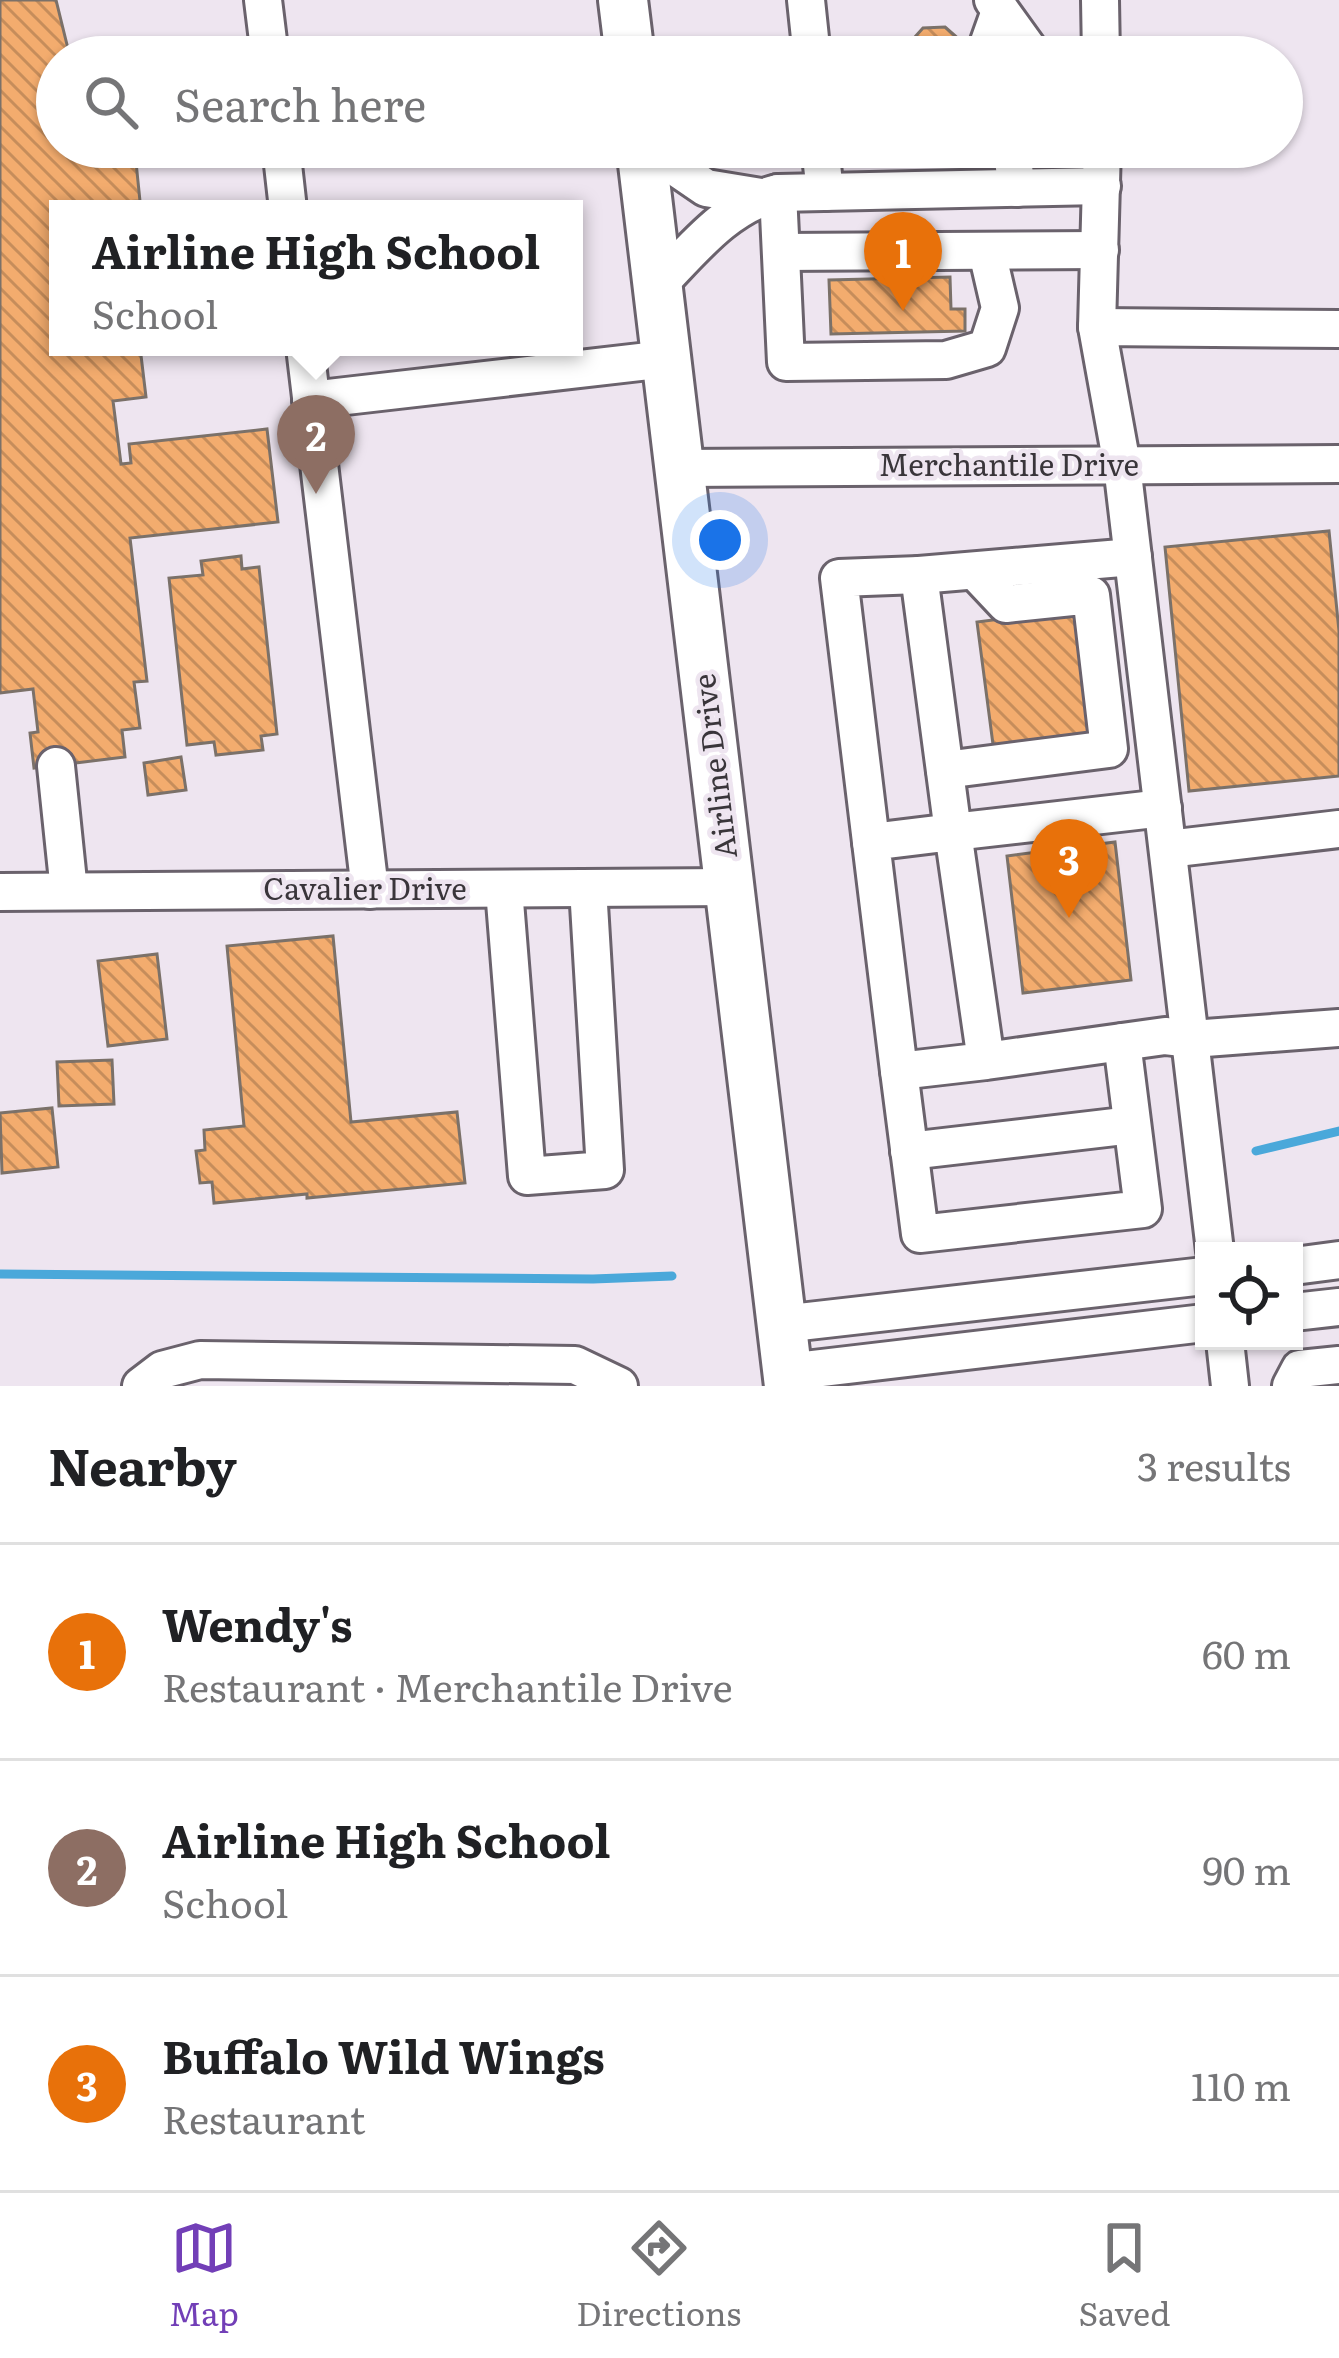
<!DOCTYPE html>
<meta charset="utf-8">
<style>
body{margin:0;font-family:Literata,serif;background:#f6f6f6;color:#202124}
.controls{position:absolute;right:36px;bottom:36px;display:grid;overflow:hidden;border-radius:0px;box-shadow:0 3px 9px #0004}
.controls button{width:108px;height:108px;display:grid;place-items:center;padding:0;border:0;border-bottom:3px solid #e0e0e0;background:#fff;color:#202124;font:60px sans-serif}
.you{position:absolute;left:720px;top:540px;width:42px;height:42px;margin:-30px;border:9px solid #fff;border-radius:50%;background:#1a73e8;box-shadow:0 0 0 18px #1a73e833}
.badge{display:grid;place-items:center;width:78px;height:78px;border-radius:50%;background:#723fb7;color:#fff;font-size:39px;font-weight:700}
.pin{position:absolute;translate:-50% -99px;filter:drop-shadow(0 3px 6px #0008)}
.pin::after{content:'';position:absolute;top:63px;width:42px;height:36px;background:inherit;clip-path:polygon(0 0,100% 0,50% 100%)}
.popup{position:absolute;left:49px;top:200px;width:534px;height:156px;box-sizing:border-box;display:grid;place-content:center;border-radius:0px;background:#fff;filter:drop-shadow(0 3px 9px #0005);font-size:39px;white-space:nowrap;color:#757577}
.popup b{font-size:45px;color:#202124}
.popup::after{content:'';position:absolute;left:50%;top:100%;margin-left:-24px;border:24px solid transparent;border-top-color:#fff}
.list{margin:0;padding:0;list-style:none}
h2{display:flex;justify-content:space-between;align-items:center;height:156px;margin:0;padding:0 48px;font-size:51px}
h2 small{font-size:39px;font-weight:400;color:#757577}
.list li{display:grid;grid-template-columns:78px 1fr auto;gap:36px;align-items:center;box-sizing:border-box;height:216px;padding:0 48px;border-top:3px solid #e0e0e0}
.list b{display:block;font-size:45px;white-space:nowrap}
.list p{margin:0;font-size:39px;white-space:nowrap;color:#757577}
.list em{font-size:39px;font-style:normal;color:#757577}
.icon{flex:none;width:66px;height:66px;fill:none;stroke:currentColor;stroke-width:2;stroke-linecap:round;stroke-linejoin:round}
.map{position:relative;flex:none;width:1339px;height:1386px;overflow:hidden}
.search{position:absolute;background:#fff;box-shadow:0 3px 9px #0004;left:36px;right:36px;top:36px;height:132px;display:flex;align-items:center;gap:30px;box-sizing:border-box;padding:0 42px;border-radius:66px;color:#757577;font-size:45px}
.sheet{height:804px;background:#fff}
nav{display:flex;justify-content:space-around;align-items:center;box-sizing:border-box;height:168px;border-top:3px solid #e0e0e0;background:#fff;font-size:33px;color:#757577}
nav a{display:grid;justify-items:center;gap:6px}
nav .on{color:#723fb7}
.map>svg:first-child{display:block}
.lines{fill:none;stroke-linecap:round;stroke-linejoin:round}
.stream{stroke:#4aa8da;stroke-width:9}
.building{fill:url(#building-back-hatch);stroke:#7b7169;stroke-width:3}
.minor-casing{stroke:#6a626c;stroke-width:42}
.major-casing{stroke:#6a626c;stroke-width:54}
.minor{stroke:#fff;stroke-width:36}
.major{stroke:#fff;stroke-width:48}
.labels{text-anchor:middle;stroke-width:9;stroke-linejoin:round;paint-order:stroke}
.street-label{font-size:30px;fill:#39353a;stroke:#eee5f0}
</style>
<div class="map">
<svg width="1339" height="1386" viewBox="0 0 1339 1386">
<defs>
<pattern id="building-back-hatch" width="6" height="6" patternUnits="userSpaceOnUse" patternTransform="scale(3)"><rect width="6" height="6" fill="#f3ac6e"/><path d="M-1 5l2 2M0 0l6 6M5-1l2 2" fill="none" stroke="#c68d5b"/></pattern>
</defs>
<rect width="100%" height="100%" fill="#eee5f0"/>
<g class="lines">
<g class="stream">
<path d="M1256,1151l83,-20"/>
<path d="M0,1274l593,5 79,-3"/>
</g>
</g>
<g class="building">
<path d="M0,0h56l14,57h-13v90h43l1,8 34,-3 5,49 -16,1 1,7h-67v138h82l6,50 -33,4 8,63 10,-1 -2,-19 138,-15 11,93 -148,16 17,143 -13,1 6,46 -18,2 3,27 -91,11 -4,-35 8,-1 -5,-43 -33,4z"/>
<path d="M945,27l33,29 44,-2v3h-125l26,-29z"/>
<path d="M950,277l1,32h14v22l-134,3 -2,-54z"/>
<path d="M1329,531l10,100v145l-150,15 -24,-244z"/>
<path d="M241,556l1,13 17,-2 18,167 -16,2 2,14 -47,5 -2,-13 -27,3 -18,-167 34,-3 -2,-14z"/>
<path d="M1079,609l16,130 -101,13 -17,-130z"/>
<path d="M181,757l5,33 -38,5 -4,-32z"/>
<path d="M1115,842l16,138 -108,13 -16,-137z"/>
<path d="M333,936l18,186 106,-10 8,71 -158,15v-4l-93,9 -2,-21 -12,1 -4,-32 9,-1 -1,-20 40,-4 -17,-180z"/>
<path d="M157,954l10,85 -59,7 -10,-85z"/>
<path d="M112,1060l2,44 -55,2 -2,-44z"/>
<path d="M52,1108l6,59 -56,6 -2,-60z"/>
</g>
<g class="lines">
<g class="minor-casing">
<g id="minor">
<path d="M263,0l7,57"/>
<path d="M806,0l6,57"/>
<path d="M993,0l41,57"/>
<path d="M1100,0l1,57"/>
<path d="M984,56l16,-45"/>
<path d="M281,147l7,62"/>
<path d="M646,147l60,41 55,9"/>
<path d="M820,147l5,45"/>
<path d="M1011,147l6,41"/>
<path d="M778,193l8,169 160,-2 41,-12 13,-40 -13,-56"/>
<path d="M781,252l319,-2"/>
<path d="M658,285c35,-36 69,-80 120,-92l324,-7"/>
<path d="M1097,327l5,-180"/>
<path d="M305,347l65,543"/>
<path d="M311,400l355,-41"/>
<path d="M680,468l659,-4"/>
<path d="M1133,557l-214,18 34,257 210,-24"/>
<path d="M56,766l13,125"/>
<path d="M945,770l164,-21 -18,-154 -85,9 -31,-33"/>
<path d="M871,842l-32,-264 80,-3"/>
<path d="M1168,849l171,-20"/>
<path d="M504,889l23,287 78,-6 -17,-282"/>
<path d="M0,892l731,-5"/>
<path d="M986,1061l-87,10 -28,-229 82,-10 33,229 179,-25 27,3 147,-11"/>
<path d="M899,1071l21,163 223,-25 -21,-167"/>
<path d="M909,1151l223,-26"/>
<path d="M1215,1251l-93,-786 -25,-138 242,2"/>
<path d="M1294,1266l45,-6"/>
<path d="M1294,1312l45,-5"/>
<path d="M782,1324l422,-48"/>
<path d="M1225,1341l5,45"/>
<path d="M788,1372l416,-49"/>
<path d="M141,1386l21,-16 38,-10 375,5 44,21"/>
<path d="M1291,1386l9,-17 39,-4"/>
</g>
</g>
<g class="major-casing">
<g id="major">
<path d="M623,0l7,57"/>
<path d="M641,147l148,1239"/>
</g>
</g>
<use href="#minor" class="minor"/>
<use href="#major" class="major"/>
</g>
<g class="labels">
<g class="street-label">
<text x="1009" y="476">Merchantile Drive</text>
<text transform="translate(716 766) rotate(-97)" y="10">Airline Drive</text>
<text x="365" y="900">Cavalier Drive</text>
</g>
</g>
</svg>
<div class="controls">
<button><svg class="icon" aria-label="locate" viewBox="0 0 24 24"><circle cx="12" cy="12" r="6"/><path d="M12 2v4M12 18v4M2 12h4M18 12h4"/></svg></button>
</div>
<div class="you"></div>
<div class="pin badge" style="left:903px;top:311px;background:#e8710a">1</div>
<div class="pin badge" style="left:316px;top:494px;background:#8d6e63">2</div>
<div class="popup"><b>Airline High School</b>School</div>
<div class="pin badge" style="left:1069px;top:918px;background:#e8710a">3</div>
<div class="search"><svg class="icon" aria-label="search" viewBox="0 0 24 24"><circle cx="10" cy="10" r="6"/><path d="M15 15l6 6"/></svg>Search here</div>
</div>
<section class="sheet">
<h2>Nearby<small>3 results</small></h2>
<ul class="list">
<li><span class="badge" style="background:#e8710a">1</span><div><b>Wendy's</b><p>Restaurant · Merchantile Drive</p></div><em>60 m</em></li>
<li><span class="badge" style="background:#8d6e63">2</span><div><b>Airline High School</b><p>School</p></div><em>90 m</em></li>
<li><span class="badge" style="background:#e8710a">3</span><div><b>Buffalo Wild Wings</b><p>Restaurant</p></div><em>110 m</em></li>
</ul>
</section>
<nav>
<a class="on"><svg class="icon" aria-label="map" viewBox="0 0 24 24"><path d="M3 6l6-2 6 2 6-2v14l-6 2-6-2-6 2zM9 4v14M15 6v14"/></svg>Map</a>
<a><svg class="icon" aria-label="directions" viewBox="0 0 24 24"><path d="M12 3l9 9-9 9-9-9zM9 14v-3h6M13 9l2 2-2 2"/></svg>Directions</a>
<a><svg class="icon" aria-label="saved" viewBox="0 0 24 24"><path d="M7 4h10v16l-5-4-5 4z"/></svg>Saved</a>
</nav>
